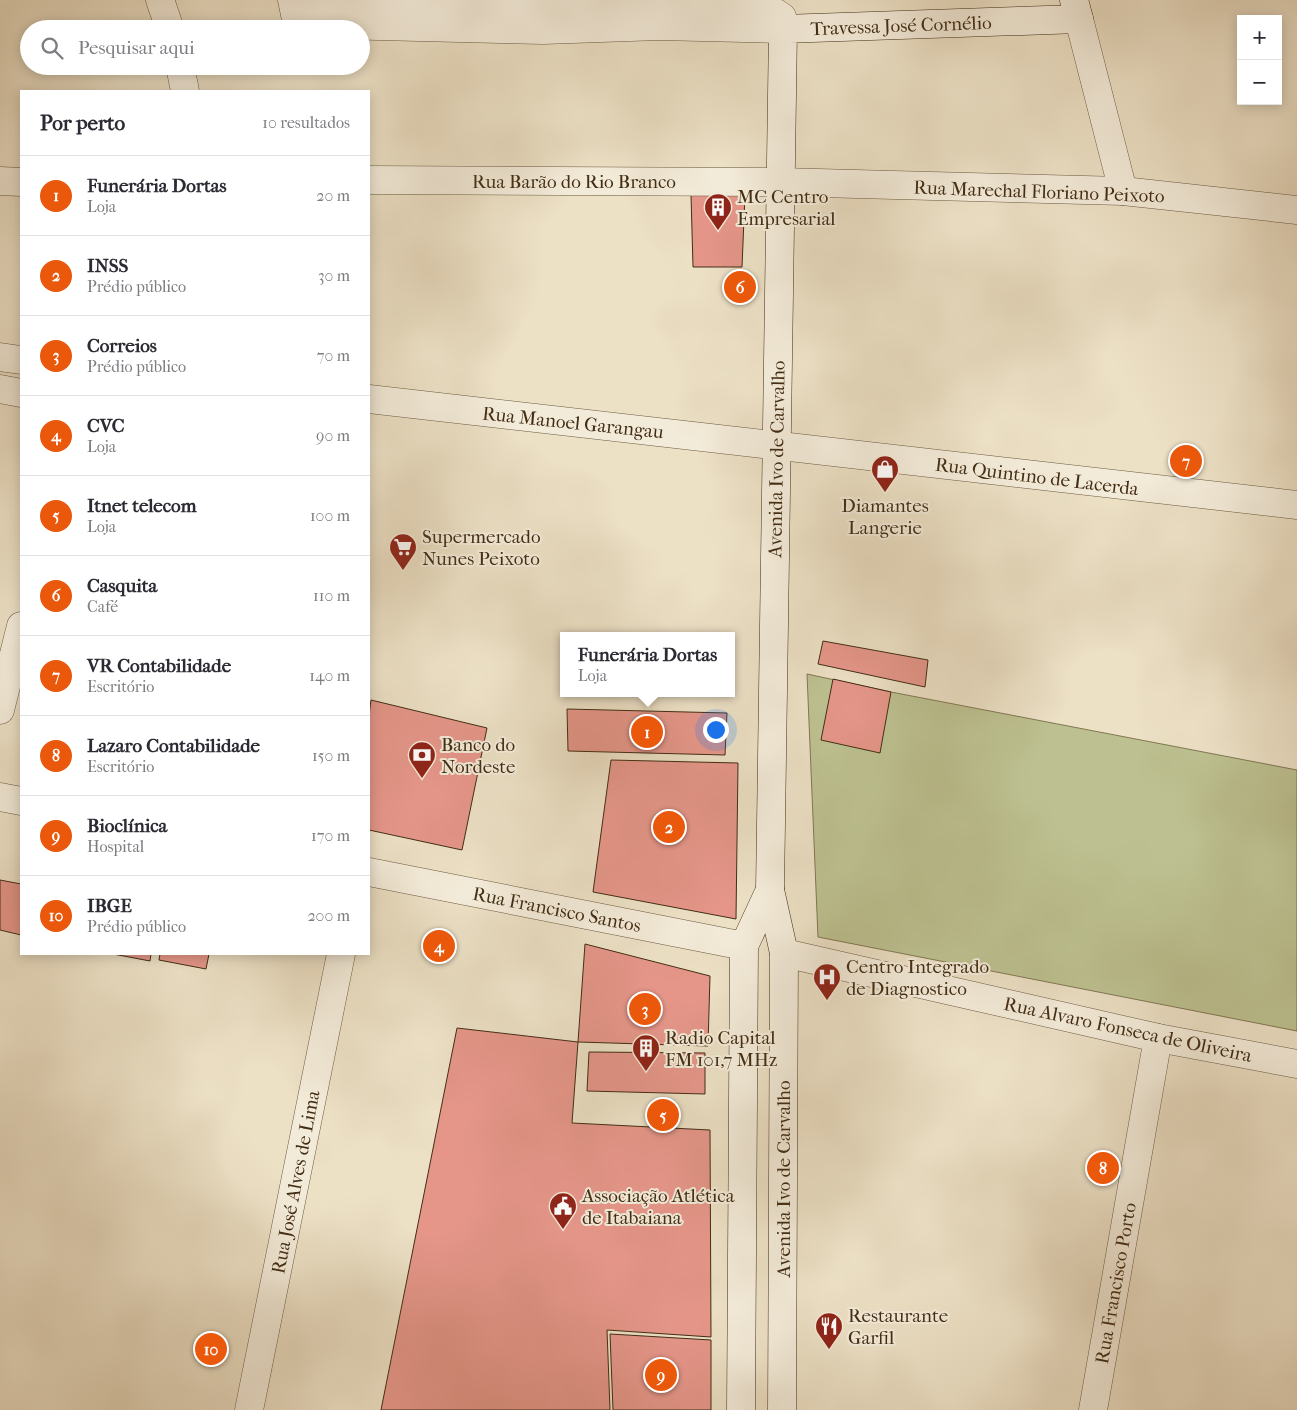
<!DOCTYPE html>
<html lang="pt">
<meta charset="utf-8">
<style>
body{margin:0;font-family:"IM FELL French Canon",serif;background:#f7f7f7;color:#2b2b33}
.controls{position:absolute;right:15px;top:15px;display:grid;overflow:hidden;border-radius:0px;box-shadow:0 2px 12px #0003}
.controls button{width:45px;height:45px;display:grid;place-items:center;padding:0;border:0;border-bottom:1px solid #e1e1e2;background:#fff;color:#2b2b33;font:25px sans-serif}
.you{position:absolute;left:715px;top:729px;width:18px;height:18px;margin:-12px;border:4px solid #fff;border-radius:50%;background:#1a73e8;box-shadow:0 0 0 8px #1a73e833}
.badge{display:grid;place-items:center;width:32px;height:32px;border-radius:50%;background:#ea580c;color:#fff;font-size:16px;font-weight:700}
.pin{position:absolute;translate:-50% -50%;border:2px solid #fff;box-shadow:0 1px 5px #0006}
.popup{position:absolute;left:560px;top:632px;width:175px;height:65px;box-sizing:border-box;display:grid;place-content:center;border-radius:0px;background:#fff;filter:drop-shadow(0 1px 4px #0005);font-size:16px;white-space:nowrap;color:#7c7c81}
.popup b{font-size:19px;color:#2b2b33}
.popup::after{content:'';position:absolute;left:50%;top:100%;margin-left:-10px;border:10px solid transparent;border-top-color:#fff}
.list{margin:0;padding:0;list-style:none}
h2{display:flex;justify-content:space-between;align-items:center;height:65px;margin:0;padding:0 20px;font-size:21px}
h2 small{font-size:16px;font-weight:400;color:#7c7c81}
.list li{display:grid;grid-template-columns:32px 1fr auto;gap:15px;align-items:center;box-sizing:border-box;height:80px;padding:0 20px;border-top:1px solid #e1e1e2}
.list b{display:block;font-size:19px;white-space:nowrap}
.list p{margin:0;font-size:16px;white-space:nowrap;color:#7c7c81}
.list em{font-size:16px;font-style:normal;color:#7c7c81}
.icon{flex:none;width:28px;height:28px;fill:none;stroke:currentColor;stroke-width:2;stroke-linecap:round;stroke-linejoin:round}
.map{position:relative;flex:none;width:1297px;height:1410px;overflow:hidden}
.search{position:absolute;background:#fff;box-shadow:0 2px 12px #0003;left:20px;top:20px;width:350px;height:55px;display:flex;align-items:center;gap:12px;box-sizing:border-box;padding:0 18px;border-radius:28px;color:#7c7c81;font-size:19px}
.panel{position:absolute;background:#fff;box-shadow:0 2px 12px #0003;left:20px;top:90px;width:350px;height:865px;border-radius:0px}
.map>svg:first-child{display:block}
.green{fill:#bdc191;stroke:#807752}
.building{fill:#e59689;stroke:#422d14}
.lines{fill:none;stroke-linecap:round;stroke-linejoin:round}
.street-casing{stroke:#6c5a40;stroke-width:29}
.secondary-casing{stroke:#422d14;stroke-width:29}
.street{stroke:#f3ebd9;stroke-width:28}
.secondary{stroke:#f3ebd9;stroke-width:28}
.labels{text-anchor:middle;stroke-width:4;stroke-linejoin:round;paint-order:stroke}
.street-label{font-size:19px;fill:#422d14;stroke:#f3ebd9}
.poi-label{font-size:19px;fill:#422d14;stroke:#f3ebd9;text-anchor:start}
</style>
<div class="map">
<svg width="1297" height="1410" viewBox="0 0 1297 1410">
<rect width="100%" height="100%" fill="#ece0c5"/>
<filter id="stains"><feTurbulence type="fractalNoise" baseFrequency=".004" numOctaves="4"/><feColorMatrix values="0 0 0 0 .2 0 0 0 0 .09 0 0 0 0 .02 0 0 0 .5 -.17"/></filter>
<radialGradient id="worn" r=".72"><stop offset=".6" stop-color="#630" stop-opacity="0"/><stop offset="1" stop-color="#630" stop-opacity=".3"/></radialGradient>
<path class="green" d="M807,674l84,18 406,78v261l-479,-94z"/>
<g class="building">
<path d="M691,195h54l-3,72h-49z"/>
<path d="M823,641l105,19 -3,27 -107,-23z"/>
<path d="M833,679l58,13 -11,61 -59,-13z"/>
<path d="M371,700l116,28 -25,122 -93,-20v-115z"/>
<path d="M567,709l160,4 -2,42 -157,-4z"/>
<path d="M611,760l127,3 -2,156 -143,-27z"/>
<path d="M0,880l21,4v51l-21,-5z"/>
<path d="M585,944l125,32 -2,70 -130,-4z"/>
<path d="M113,954h38l-1,7z"/>
<path d="M160,954h49l-3,15 -47,-9z"/>
<path d="M457,1028l121,14 -6,81 138,7 1,207 -104,-7 3,80h-229z"/>
<path d="M589,1052l116,1v41l-118,-3z"/>
<path d="M610,1334l101,6v70h-98z"/>
</g>
<g class="lines">
<g class="street-casing">
<g id="street">
<path d="M160,0l10,29"/>
<path d="M292,0l5,24 246,6 116,-4 124,3 -1,-12 -6,-4h-115l-348,-2 -2,-11"/>
<path d="M1079,19l44,172"/>
<path d="M180,66l5,25"/>
<path d="M369,180l411,2 343,9 174,19"/>
<path d="M0,181l21,1"/>
<path d="M0,357l21,3"/>
<path d="M0,389l21,4"/>
<path d="M369,399l928,106"/>
<path d="M0,710l21,-84"/>
<path d="M0,797l21,4"/>
<path d="M369,872l375,74"/>
<path d="M784,953l374,85 139,26"/>
<path d="M249,1410l92,-456"/>
<path d="M1093,1410l65,-372"/>
</g>
</g>
<g class="secondary-casing">
<g id="secondary">
<path d="M741,1410l3,-464 26,-56"/>
<path d="M782,1410l2,-457 -14,-63 13,-861 296,-10 -5,-19"/>
</g>
</g>
<use href="#street" class="street"/>
<use href="#secondary" class="secondary"/>
</g>
<defs>
<g id="building-pin" transform="scale(1.4375)"><path d="M0 17L-7.5 6A9.5 9.5 0 1 1 7.5 6Z" fill="#8f2418" stroke="#f3ebd9"/><path d="M-4-6H4V6H1V3H-1V6H-4ZM-2.5-4.3h1.7v1.8h-1.7ZM.8-4.3h1.7v1.8H.8ZM-2.5-1h1.7V.8h-1.7ZM.8-1h1.7V.8H.8Z" fill="#fff"/></g>
<g id="shop-pin" transform="scale(1.4375)"><path d="M0 17L-7.5 6A9.5 9.5 0 1 1 7.5 6Z" fill="#8f2418" stroke="#f3ebd9"/><path d="M-5-2.5h2.3a2.7 3.5 0 0 1 5.4 0H5L5.5 6h-11ZM-1.5-2.5h3a1.5 2.3 0 0 0-3 0Z" fill="#fff"/></g>
<g id="supermarket-pin" transform="scale(1.4375)"><path d="M0 17L-7.5 6A9.5 9.5 0 1 1 7.5 6Z" fill="#8f2418" stroke="#f3ebd9"/><path d="M-6-5.5h2.5l.6 2H6L4.5 2H-2.5L-4.4-4H-6ZM-1.5 3.2a1.3 1.3 0 1 0 .1 0ZM3 3.2a1.3 1.3 0 1 0 .1 0Z" fill="#fff"/></g>
<g id="bank-pin" transform="scale(1.4375)"><path d="M0 17L-7.5 6A9.5 9.5 0 1 1 7.5 6Z" fill="#8f2418" stroke="#f3ebd9"/><path d="M-6-4H6V4H-6ZM0-2.3a2.3 2.3 0 1 0 0 4.6a2.3 2.3 0 1 0 0-4.6Z" fill="#fff"/></g>
<g id="hospital-pin" transform="scale(1.4375)"><path d="M0 17L-7.5 6A9.5 9.5 0 1 1 7.5 6Z" fill="#8f2418" stroke="#f3ebd9"/><path d="M-5-5h3v3.5h4V-5h3V5h-3V1.5h-4V5h-3Z" fill="#fff"/></g>
<g id="civic-pin" transform="scale(1.4375)"><path d="M0 17L-7.5 6A9.5 9.5 0 1 1 7.5 6Z" fill="#8f2418" stroke="#f3ebd9"/><path d="M-.6-6.5H3V-4.5H.6V-3L4-1V1h2V6H-6V1h2V-1L-.6-3ZM-1.2 2.5V6h2.4V2.5Z" fill="#fff"/></g>
<g id="restaurant-pin" transform="scale(1.4375)"><path d="M0 17L-7.5 6A9.5 9.5 0 1 1 7.5 6Z" fill="#8f2418" stroke="#f3ebd9"/><path d="M-5-6h1v4h1v-4h1v4h1v-4h1v5L-1.5 .5V6h-2V.5L-5-1ZM5-6V6H3V1.5H1.5Q1.5-4 5-6Z" fill="#fff"/></g>
</defs>
<g fill-rule="evenodd">
<use href="#building-pin" x="718" y="207"/>
<use href="#shop-pin" x="885" y="469"/>
<use href="#supermarket-pin" x="403" y="547"/>
<use href="#bank-pin" x="422" y="755"/>
<use href="#hospital-pin" x="827" y="977"/>
<use href="#building-pin" x="646" y="1048"/>
<use href="#civic-pin" x="563" y="1206"/>
<use href="#restaurant-pin" x="829" y="1326"/>
</g>
<g class="labels">
<g class="street-label">
<text transform="translate(901 25) rotate(-2)" y="7">Travessa José Cornélio</text>
<text x="574" y="188">Rua Barão do Rio Branco</text>
<text transform="translate(1039 191) rotate(2)" y="7">Rua Marechal Floriano Peixoto</text>
<text transform="translate(573 422) rotate(6)" y="7">Rua Manoel Garangau</text>
<text transform="translate(776 459) rotate(-89)" y="7">Avenida Ivo de Carvalho</text>
<text transform="translate(1037 476) rotate(7)" y="7">Rua Quintino de Lacerda</text>
<text transform="translate(557 909) rotate(11)" y="7">Rua Francisco Santos</text>
<text transform="translate(1128 1029) rotate(12)" y="7">Rua Alvaro Fonseca de Oliveira</text>
<text transform="translate(783 1179) rotate(-90)" y="7">Avenida Ivo de Carvalho</text>
<text transform="translate(295 1182) rotate(-79)" y="7">Rua José Alves de Lima</text>
<text transform="translate(1115 1283) rotate(-80)" y="7">Rua Francisco Porto</text>
</g>
<g class="poi-label">
<text x="737" y="203">MC Centro<tspan x="737" dy="22">Empresarial</tspan></text>
<text x="885" y="512" text-anchor="middle">Diamantes<tspan x="885" dy="22">Langerie</tspan></text>
<text x="422" y="543">Supermercado<tspan x="422" dy="22">Nunes Peixoto</tspan></text>
<text x="441" y="751">Banco do<tspan x="441" dy="22">Nordeste</tspan></text>
<text x="846" y="973">Centro Integrado<tspan x="846" dy="22">de Diagnostico</tspan></text>
<text x="665" y="1044">Radio Capital<tspan x="665" dy="22">FM 101,7 MHz</tspan></text>
<text x="582" y="1202">Associação Atlética<tspan x="582" dy="22">de Itabaiana</tspan></text>
<text x="848" y="1322">Restaurante<tspan x="848" dy="22">Garfil</tspan></text>
</g>
</g>
<rect width="100%" height="100%" filter="url(#stains)"/>
<rect width="100%" height="100%" fill="url(#worn)"/>
</svg>
<div class="controls">
<button>+</button>
<button>−</button>
</div>
<div class="you"></div>
<div class="pin badge" style="left:647px;top:732px">1</div>
<div class="popup"><b>Funerária Dortas</b>Loja</div>
<div class="pin badge" style="left:669px;top:827px">2</div>
<div class="pin badge" style="left:645px;top:1009px">3</div>
<div class="pin badge" style="left:439px;top:946px">4</div>
<div class="pin badge" style="left:663px;top:1115px">5</div>
<div class="pin badge" style="left:740px;top:287px">6</div>
<div class="pin badge" style="left:1186px;top:461px">7</div>
<div class="pin badge" style="left:1103px;top:1168px">8</div>
<div class="pin badge" style="left:661px;top:1375px">9</div>
<div class="pin badge" style="left:211px;top:1349px">10</div>
<div class="search"><svg class="icon" aria-label="search" viewBox="0 0 24 24"><circle cx="10" cy="10" r="6"/><path d="M15 15l6 6"/></svg>Pesquisar aqui</div>
<section class="panel">
<h2>Por perto<small>10 resultados</small></h2>
<ul class="list">
<li><span class="badge">1</span><div><b>Funerária Dortas</b><p>Loja</p></div><em>20 m</em></li>
<li><span class="badge">2</span><div><b>INSS</b><p>Prédio público</p></div><em>30 m</em></li>
<li><span class="badge">3</span><div><b>Correios</b><p>Prédio público</p></div><em>70 m</em></li>
<li><span class="badge">4</span><div><b>CVC</b><p>Loja</p></div><em>90 m</em></li>
<li><span class="badge">5</span><div><b>Itnet telecom</b><p>Loja</p></div><em>100 m</em></li>
<li><span class="badge">6</span><div><b>Casquita</b><p>Café</p></div><em>110 m</em></li>
<li><span class="badge">7</span><div><b>VR Contabilidade</b><p>Escritório</p></div><em>140 m</em></li>
<li><span class="badge">8</span><div><b>Lazaro Contabilidade</b><p>Escritório</p></div><em>150 m</em></li>
<li><span class="badge">9</span><div><b>Bioclínica</b><p>Hospital</p></div><em>170 m</em></li>
<li><span class="badge">10</span><div><b>IBGE</b><p>Prédio público</p></div><em>200 m</em></li>
</ul>
</section>
</div>
